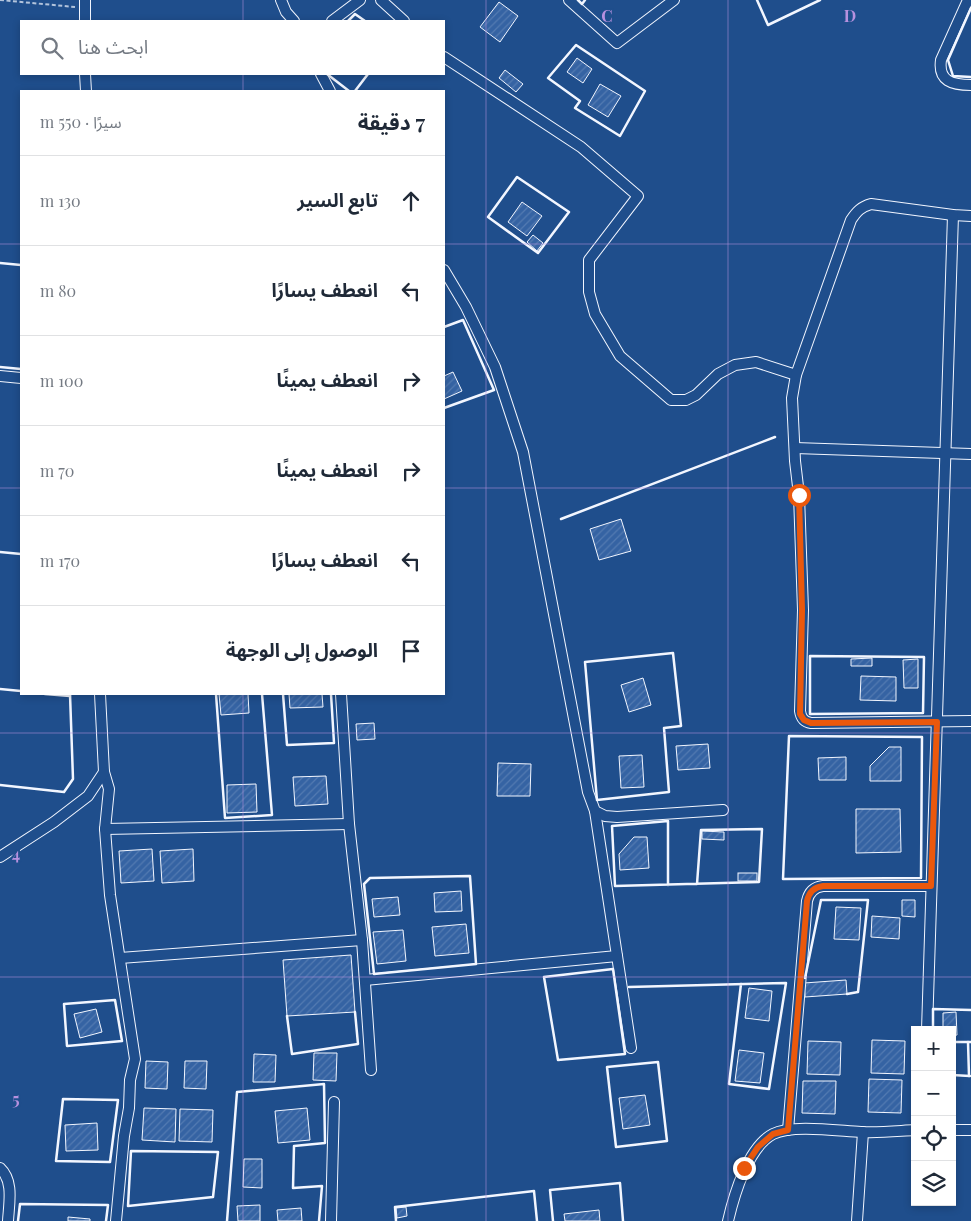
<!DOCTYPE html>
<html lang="ar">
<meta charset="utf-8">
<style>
body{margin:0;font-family:"Playfair Display","Noto Sans Arabic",serif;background:#f2f2f3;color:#1f2937;direction:rtl}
.controls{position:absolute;right:15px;bottom:15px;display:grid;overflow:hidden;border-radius:0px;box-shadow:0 2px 8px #0003}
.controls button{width:45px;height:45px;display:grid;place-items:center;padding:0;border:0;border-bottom:1px solid #e0e1e3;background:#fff;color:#1f2937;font:25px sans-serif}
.stop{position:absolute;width:15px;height:15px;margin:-11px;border:4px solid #ea580c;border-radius:50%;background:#fff}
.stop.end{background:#ea580c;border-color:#fff;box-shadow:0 1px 5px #0008}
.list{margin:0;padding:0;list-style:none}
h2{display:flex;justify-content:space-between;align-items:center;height:65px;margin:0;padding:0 20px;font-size:21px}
h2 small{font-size:16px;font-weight:400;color:#747a83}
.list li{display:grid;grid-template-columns:32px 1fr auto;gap:15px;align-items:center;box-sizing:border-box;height:90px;padding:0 20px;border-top:1px solid #e0e1e3}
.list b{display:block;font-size:19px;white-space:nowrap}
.list em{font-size:16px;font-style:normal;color:#747a83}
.icon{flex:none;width:28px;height:28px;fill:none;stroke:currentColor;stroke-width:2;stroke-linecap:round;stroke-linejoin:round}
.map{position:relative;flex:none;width:971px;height:1221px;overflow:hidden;direction:ltr}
.search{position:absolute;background:#fff;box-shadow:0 2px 8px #0003;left:20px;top:20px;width:425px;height:55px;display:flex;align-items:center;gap:12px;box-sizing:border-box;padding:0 18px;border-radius:0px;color:#747a83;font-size:19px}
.panel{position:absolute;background:#fff;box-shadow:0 2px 8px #0003;left:20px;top:90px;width:425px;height:605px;border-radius:0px;direction:rtl}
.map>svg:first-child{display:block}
.building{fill:url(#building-hatch);stroke:#f2f6ff}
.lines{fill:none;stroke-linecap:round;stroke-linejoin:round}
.minor-casing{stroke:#f2f6ff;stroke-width:12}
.path{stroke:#b3c4dc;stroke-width:2;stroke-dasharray:4 2.5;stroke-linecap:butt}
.minor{stroke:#1f4e8c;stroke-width:10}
.wall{stroke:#f2f6ff;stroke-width:2.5}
.route{stroke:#ea580c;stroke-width:6}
.grid{fill:none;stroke:#b691df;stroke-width:1;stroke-opacity:0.55}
.grid-label{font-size:16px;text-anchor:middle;font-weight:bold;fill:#b691df;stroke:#1f4e8c;stroke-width:4;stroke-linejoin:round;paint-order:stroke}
</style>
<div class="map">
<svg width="971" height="1221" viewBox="0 0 971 1221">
<defs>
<pattern id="building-hatch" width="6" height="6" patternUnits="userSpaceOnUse" patternTransform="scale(1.25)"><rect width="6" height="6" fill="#3563a3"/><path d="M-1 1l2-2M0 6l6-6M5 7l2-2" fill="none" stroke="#537ab1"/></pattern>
</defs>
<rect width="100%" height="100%" fill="#1f4e8c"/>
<g class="building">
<path d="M499,2l19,14 -18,26 -20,-15z"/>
<path d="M577,58l15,11 -9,14 -16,-11z"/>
<path d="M505,70l18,14 -7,8 -17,-14z"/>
<path d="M600,84l21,12 -13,21 -20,-12z"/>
<path d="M522,202l20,14 -15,20 -19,-14z"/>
<path d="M533,235l10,8 -6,8 -10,-9z"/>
<path d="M453,372l9,19 -18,8v-23z"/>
<path d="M621,519l10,32 -32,9 -9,-31z"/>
<path d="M872,658v8h-21v-7z"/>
<path d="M918,659v29h-14l-1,-28z"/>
<path d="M861,676l35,1v24l-36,-1z"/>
<path d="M643,678l8,27 -22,7 -8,-27z"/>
<path d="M219,694h29l1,19 -28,2z"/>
<path d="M289,694h33l1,13 -33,1z"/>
<path d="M374,723l1,16 -18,1 -1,-16z"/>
<path d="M708,744l2,24 -32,2 -2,-24z"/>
<path d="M889,747h12v34h-31v-15z"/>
<path d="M642,755l2,32 -23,1 -2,-32z"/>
<path d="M846,757v23h-27l-1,-22z"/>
<path d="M498,763l33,1 -1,32h-33z"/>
<path d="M326,776l2,28 -33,2 -2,-29z"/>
<path d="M256,784l1,28 -30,1v-28z"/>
<path d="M856,809h44l1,43 -45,1z"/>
<path d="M702,831l22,1v8l-22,-1z"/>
<path d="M634,837h13l2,31 -29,2 -1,-16z"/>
<path d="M152,849l2,32 -33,2 -2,-32z"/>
<path d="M193,849l1,32 -32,2 -2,-32z"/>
<rect x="738" y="873" width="19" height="8"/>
<path d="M461,891l1,20 -27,1 -1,-19z"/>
<path d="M398,897l2,18 -26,2 -2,-18z"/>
<path d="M902,900h13v17l-13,-1z"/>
<path d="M836,907l25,1 -2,32 -25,-1z"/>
<path d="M872,916l28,2 -1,21 -28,-2z"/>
<path d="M466,924l3,29 -34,3 -3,-29z"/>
<path d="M403,930l3,31 -29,3 -4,-32z"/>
<path d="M351,955l4,57 -68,4 -4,-56z"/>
<path d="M846,980l1,14 -42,3 -1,-14z"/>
<path d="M749,988l23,3 -3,30 -24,-3z"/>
<path d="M96,1009l6,23 -22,6 -6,-24z"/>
<path d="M956,1012l1,23 -5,1v-6h-9v-17z"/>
<path d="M872,1040l33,1 -1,33 -33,-1z"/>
<path d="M808,1041l33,1 -1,33 -33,-1z"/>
<path d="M739,1050l25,3 -4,30 -25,-2z"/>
<path d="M314,1053h23l-1,28 -23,-1z"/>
<path d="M254,1054l22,1 -1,27h-22z"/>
<path d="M146,1061l22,1 -1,27 -22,-1z"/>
<path d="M185,1061h22l-1,28 -22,-1z"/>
<path d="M869,1079l33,1 -1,33 -33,-1z"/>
<path d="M803,1081h33l-1,33 -33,-1z"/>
<path d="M645,1095l5,30 -27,4 -4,-31z"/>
<path d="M144,1108l32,1 -1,33 -33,-2z"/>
<path d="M307,1108l3,32 -32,3 -3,-32z"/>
<path d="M180,1109l33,1 -1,32 -33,-1z"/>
<path d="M97,1123l1,27 -32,1 -1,-26z"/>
<path d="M244,1159h18v29l-19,-1z"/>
<path d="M260,1205v16h-22l-1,-15z"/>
<path d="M406,1207l1,9 -10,2 -1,-10z"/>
<path d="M301,1208l1,13h-24l-1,-11z"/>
<path d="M599,1210l1,11h-35l-1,-7z"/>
<path d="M68,1217l22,2v2h-22z"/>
</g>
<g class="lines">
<g class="minor-casing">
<g id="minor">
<path d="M85,0v21"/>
<path d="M281,0l5,12 8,9"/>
<path d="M381,0l23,21"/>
<path d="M569,0l48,43 57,-43"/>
<path d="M968,0l-27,60c-3,21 11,25 30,25"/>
<path d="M332,21l28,-21"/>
<path d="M444,57l137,90 57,49 -49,64v32l6,22 25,42 51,44h15l10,-5 22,-21 17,-9 21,-3 40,13"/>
<path d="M85,74l1,17"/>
<path d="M321,74l9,17"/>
<path d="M971,216l-18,-1 -82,-11c-10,3 -14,7 -20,16l-55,155 -4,23 3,63 4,34 4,115 -3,101c1,7 4,11 11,12l160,-2"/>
<path d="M444,270l22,37 29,60 28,85 65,340 7,19 10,5 12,1 106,-7"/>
<path d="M0,376l21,2"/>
<path d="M795,448l176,6"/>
<path d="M100,694l4,78 5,17 -4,40 5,66 25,164 -5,21 -1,28 -5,28 -8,85"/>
<path d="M341,694l8,130 13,116 9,130"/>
<path d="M595,811l36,237"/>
<path d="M105,829l244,-5"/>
<path d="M0,857l54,-35 34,-26 16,-24"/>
<path d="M120,958l242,-18"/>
<path d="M365,980l252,-24"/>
<path d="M927,1030l26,-815"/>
<path d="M788,1130l19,-229c2,-9 7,-14 16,-15h108"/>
<path d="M952,1130h19"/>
<path d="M0,1168c14,13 9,35 8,53"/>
<path d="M331,1221l3,-119"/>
<path d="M728,1221c6,-26 20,-74 45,-87 19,-10 66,-3 88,-2 18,1 36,-1 54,-2"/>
<path d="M857,1221l6,-89"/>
</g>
</g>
<path class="path" d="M0,0l75,7"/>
<use href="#minor" class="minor"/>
<g class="wall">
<path d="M578,0l4,4 3,-4"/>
<path d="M757,0l11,25 52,-25"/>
<path d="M971,8l-23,52 5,16 18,1"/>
<path d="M348,21l7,-7 10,7"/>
<path d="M576,45l69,46 -25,45 -45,-28 5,-7 -32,-23z"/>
<path d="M327,74l22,17"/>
<path d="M355,91l13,-17"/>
<path d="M517,177l52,35 -31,41 -50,-36z"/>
<path d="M0,263l21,2"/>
<path d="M444,327l19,-7 31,70 -50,18"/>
<path d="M0,367l21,2"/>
<path d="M561,519l214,-82"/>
<path d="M0,552l21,2"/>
<path d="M673,653l8,73 -17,2 5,64 -72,8 -12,-138z"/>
<path d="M810,656l114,1 -1,56 -113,1z"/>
<path d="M0,689l21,2"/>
<path d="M45,694l25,2"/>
<path d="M216,694l9,124 47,-3 -10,-121"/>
<path d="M283,694l4,51 47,-2 -3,-49"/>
<path d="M789,736l133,1 -1,141 -138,1z"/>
<path d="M0,785l64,7 9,-13 -3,-85"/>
<path d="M470,876l6,88 -102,10 -10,-90 6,-6z"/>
<path d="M668,885v-64l-56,5 3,60 144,-4 3,-53 -61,1 -4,54"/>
<path d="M613,969l12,85 -67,6 -14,-83z"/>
<path d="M805,978l16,-78h47l-10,92 -11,2"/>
<path d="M629,987l157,-4 -17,106 -40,-5 12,-100"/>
<path d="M115,1000l7,41 -55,5 -3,-42z"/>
<path d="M287,1016l5,38 66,-10 -3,-32"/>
<path d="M933,1030v-21l38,1"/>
<path d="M952,1042h19"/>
<path d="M968,1042l1,34"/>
<path d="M658,1062l9,79 -51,6 -9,-80z"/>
<path d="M952,1075l18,1"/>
<path d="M63,1099l55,1 -8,62 -54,-1z"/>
<path d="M131,1151l87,1 -5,45 -85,9z"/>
<path d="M18,1221l2,-17 88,1 -2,16"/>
<path d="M227,1221l10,-129 87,-8 1,59 -31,3 -1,42 29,-2 -3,35"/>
<path d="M396,1221l-1,-14 139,-16 3,30"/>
<path d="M553,1221l-3,-31 70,-7 3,38"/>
</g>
</g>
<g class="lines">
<path class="route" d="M744,1168l14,-21 15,-13 15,-4 19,-229c2,-9 7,-14 16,-15h108l6,-164 -126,1 -7,-3 -4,-6 2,-104 -3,-115"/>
</g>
<path class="grid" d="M243,0v21M486,0v1221M728,0v1221M243,74v17M0,244h21M444,244h527M0,488h21M444,488h527M243,694v527M0,733h971M0,977h971"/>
<g class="grid-label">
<text x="607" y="22">C</text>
<text x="850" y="22">D</text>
<text x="16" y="860">4</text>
<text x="16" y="1105">5</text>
</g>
</svg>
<div class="controls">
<button>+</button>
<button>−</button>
<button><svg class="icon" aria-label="locate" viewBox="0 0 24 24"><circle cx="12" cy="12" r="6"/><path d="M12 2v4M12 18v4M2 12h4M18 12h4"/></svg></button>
<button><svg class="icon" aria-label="layers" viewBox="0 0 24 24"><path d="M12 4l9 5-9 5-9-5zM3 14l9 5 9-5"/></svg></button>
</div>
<div class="stop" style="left:799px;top:495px"></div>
<div class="stop end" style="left:744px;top:1168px"></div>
<div class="search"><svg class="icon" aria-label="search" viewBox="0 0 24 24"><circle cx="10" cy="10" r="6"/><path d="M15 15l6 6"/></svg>ابحث هنا</div>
<section class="panel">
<h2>7 دقيقة<small>سيرًا · 550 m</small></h2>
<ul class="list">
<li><svg class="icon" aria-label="ahead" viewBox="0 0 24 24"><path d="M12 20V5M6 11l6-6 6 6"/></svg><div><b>تابع السير</b></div><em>130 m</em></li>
<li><svg class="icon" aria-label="left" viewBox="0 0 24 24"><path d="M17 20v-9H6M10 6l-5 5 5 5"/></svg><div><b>انعطف يسارًا</b></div><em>80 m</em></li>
<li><svg class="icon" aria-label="right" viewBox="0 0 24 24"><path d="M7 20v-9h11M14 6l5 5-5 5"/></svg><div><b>انعطف يمينًا</b></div><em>100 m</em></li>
<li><svg class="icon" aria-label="right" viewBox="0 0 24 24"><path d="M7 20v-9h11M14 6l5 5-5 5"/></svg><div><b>انعطف يمينًا</b></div><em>70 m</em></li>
<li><svg class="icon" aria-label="left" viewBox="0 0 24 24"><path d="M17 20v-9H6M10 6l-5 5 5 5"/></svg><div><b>انعطف يسارًا</b></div><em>170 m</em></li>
<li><svg class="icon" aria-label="arrive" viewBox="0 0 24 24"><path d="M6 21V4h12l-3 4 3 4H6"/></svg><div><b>الوصول إلى الوجهة</b></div></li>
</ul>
</section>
</div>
